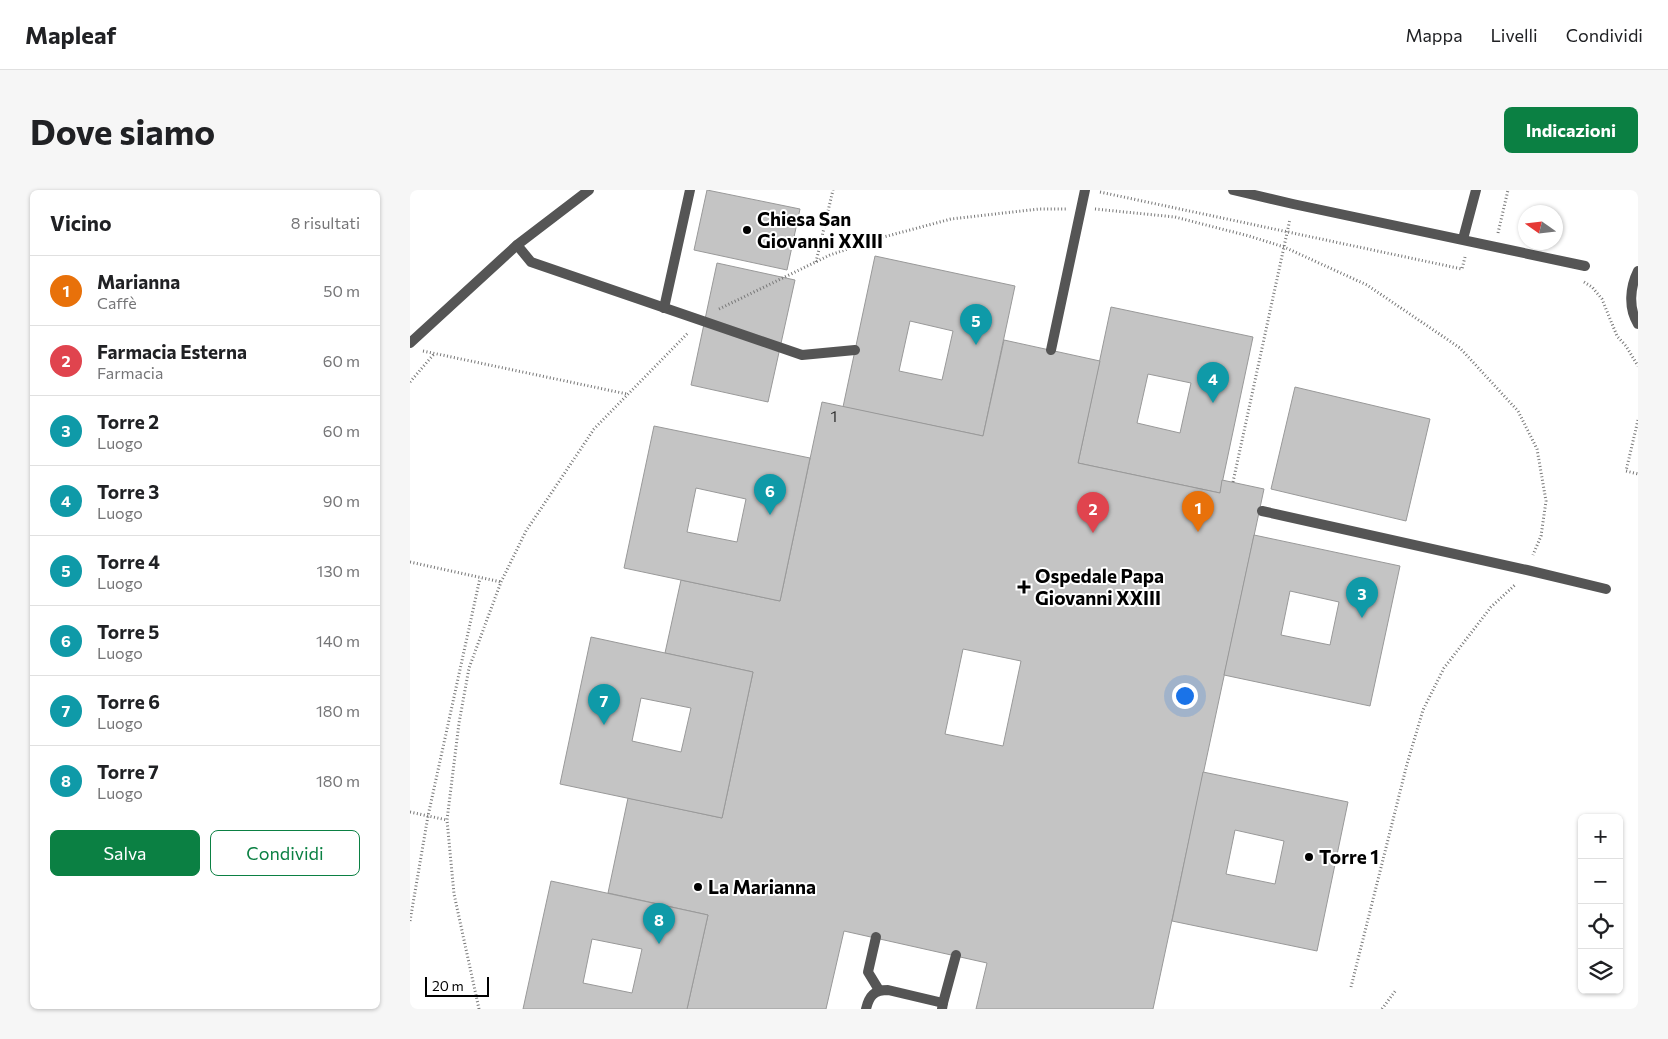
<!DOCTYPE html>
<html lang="it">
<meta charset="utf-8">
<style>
body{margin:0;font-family:Commissioner,sans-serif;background:#f6f6f6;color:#202124}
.controls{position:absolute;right:15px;bottom:15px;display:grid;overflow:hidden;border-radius:8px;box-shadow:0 1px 4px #0004}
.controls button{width:45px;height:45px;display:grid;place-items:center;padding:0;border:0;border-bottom:1px solid #e0e0e0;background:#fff;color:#202124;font:25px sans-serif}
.compass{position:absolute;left:1108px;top:15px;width:45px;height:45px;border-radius:50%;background:#fff;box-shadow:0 1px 4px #0004;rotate:284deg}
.scale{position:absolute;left:15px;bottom:12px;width:64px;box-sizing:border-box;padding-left:5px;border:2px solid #000;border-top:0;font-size:14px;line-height:18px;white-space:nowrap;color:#000;-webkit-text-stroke:4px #fff;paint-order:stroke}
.you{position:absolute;left:774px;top:505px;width:18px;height:18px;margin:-12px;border:4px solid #fff;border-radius:50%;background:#1a73e8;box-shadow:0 0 0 8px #1a73e833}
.badge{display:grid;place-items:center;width:32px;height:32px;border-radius:50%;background:#0b8043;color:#fff;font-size:16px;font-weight:700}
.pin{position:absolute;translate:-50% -41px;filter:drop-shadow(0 1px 2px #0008)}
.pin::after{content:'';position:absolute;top:26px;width:18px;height:15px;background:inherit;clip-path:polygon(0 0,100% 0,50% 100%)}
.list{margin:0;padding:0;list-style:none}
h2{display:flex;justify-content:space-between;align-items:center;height:65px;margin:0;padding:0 20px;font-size:21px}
h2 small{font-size:16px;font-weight:400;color:#757577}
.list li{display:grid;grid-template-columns:32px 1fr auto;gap:15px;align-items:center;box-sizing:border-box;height:70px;padding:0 20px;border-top:1px solid #e0e0e0}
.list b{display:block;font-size:19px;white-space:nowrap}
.list p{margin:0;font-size:16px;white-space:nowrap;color:#757577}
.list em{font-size:16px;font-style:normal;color:#757577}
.actions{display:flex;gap:10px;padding:15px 20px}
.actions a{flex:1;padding:11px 0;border:1px solid #0b8043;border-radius:8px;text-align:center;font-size:18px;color:#0b8043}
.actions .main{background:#0b8043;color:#fff}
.icon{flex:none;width:28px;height:28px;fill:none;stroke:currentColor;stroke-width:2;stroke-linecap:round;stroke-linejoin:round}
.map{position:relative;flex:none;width:1228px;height:819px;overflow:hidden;border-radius:8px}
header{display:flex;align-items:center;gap:30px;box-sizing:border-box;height:70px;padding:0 25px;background:#fff;border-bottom:1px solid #e0e0e0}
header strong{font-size:24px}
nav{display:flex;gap:28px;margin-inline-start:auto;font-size:18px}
.intro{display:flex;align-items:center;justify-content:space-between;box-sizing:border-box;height:120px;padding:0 30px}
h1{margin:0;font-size:35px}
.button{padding:12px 22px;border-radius:8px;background:#0b8043;color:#fff;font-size:18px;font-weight:700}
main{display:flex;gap:30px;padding:0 30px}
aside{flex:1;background:#fff;border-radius:8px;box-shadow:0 1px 4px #0004}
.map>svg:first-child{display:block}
.building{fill:#c4c4c4;stroke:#999;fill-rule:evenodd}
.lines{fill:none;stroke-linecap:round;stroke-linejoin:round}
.path{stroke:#777;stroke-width:3;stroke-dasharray:1 2.5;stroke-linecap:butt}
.service{stroke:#555;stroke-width:10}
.minor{stroke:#555;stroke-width:10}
.tertiary{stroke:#555;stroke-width:10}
.poi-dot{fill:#000;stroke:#fff;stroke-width:2}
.labels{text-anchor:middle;stroke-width:4;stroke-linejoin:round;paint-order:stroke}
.number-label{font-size:16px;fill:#313131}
.poi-label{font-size:19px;font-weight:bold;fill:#000;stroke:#fff;text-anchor:start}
</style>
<header>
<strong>Mapleaf</strong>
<nav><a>Mappa</a><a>Livelli</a><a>Condividi</a></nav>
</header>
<div class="intro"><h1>Dove siamo</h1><a class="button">Indicazioni</a></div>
<main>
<aside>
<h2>Vicino<small>8 risultati</small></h2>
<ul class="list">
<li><span class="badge" style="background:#e8710a">1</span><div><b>Marianna</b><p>Caffè</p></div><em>50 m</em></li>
<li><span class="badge" style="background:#e0444e">2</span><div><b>Farmacia Esterna</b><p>Farmacia</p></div><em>60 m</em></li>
<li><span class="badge" style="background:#0f9aa8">3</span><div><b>Torre 2</b><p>Luogo</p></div><em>60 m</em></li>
<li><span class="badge" style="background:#0f9aa8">4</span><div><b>Torre 3</b><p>Luogo</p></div><em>90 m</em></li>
<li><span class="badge" style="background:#0f9aa8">5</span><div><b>Torre 4</b><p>Luogo</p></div><em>130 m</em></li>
<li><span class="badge" style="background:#0f9aa8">6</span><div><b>Torre 5</b><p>Luogo</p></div><em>140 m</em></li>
<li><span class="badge" style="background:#0f9aa8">7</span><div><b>Torre 6</b><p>Luogo</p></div><em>180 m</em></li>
<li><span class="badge" style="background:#0f9aa8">8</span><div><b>Torre 7</b><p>Luogo</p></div><em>180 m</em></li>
</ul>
<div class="actions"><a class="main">Salva</a><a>Condividi</a></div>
</aside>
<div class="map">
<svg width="1228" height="819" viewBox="0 0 1228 819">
<rect width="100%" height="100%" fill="#fff"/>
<g class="building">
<path d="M297,0l93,19 -13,61 -93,-20z"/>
<path d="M465,66l140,30 -32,150 -140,-29zM500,131l43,10 -11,49 -43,-9z"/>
<path d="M307,73l78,17 -27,122 -77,-17z"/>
<path d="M701,117l142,30 -33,156 -142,-30zM738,184l43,9 -11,50 -43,-10z"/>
<path d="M594,150l96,21 -22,102 142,30 2,-13 42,9 -111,520h-177l11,-46 -143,-32 -18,78h-139l21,-94 -100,-22 20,-95 94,20 31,-146 -88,-19 16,-73 99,21 42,-199 161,34zM553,459l58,12 -18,85 -58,-12z"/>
<path d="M885,197l135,32 -24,102 -135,-32z"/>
<path d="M244,236l156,32 -30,143 -156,-33zM286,298l50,11 -9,43 -50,-10z"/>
<path d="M844,345l146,31 -30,140 -146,-31zM880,401l49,11 -9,43 -49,-10z"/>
<path d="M181,447l162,35 -31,146 -162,-34zM231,508l50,10 -10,44 -49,-11z"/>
<path d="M793,582l145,30 -31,149 -145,-30zM825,640l49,11 -9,43 -49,-10z"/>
<path d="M141,691l157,34 -21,94h-164zM182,749l50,10 -10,44 -49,-10z"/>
</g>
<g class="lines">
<g class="path">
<path d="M690,2l362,77 3,-12"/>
<path d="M685,19l80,8 74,19 35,11 83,38 93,63 58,63 19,38 9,52 -5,35 -8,19"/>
<path d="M1088,43l10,-43"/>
<path d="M406,72l17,-72"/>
<path d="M1174,92l8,5 10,12 15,37 9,10 12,20"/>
<path d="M309,119l111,-54 50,-17 71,-19 88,-10h28"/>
<path d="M13,161l204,43"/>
<path d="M0,192l24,-28"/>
<path d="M1228,230l-12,51 12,3"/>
<path d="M823,292l57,-263"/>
<path d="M0,372l91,20"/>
<path d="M0,622l37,8"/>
<path d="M0,731l18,-105 52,-238"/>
<path d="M941,797l56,-223 16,-54 21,-42 47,-61 25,-23"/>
<path d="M69,819l-25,-115 -7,-74 12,-97 10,-55 32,-86 25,-51 68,-102 94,-96"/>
<path d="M972,819l14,-19"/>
</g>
<g class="service">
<path d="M823,0l60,14 292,62"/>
<path d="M1053,49l13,-49"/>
<path d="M641,160l34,-160"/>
<path d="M852,321l265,59 79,19"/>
<path d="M466,747l-8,35 11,18"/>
<path d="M533,813l13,-48"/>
<path d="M456,819c3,-13 8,-19 22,-19l55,13 -1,6"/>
</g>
<g class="minor">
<path d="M107,55l14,17 271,93 53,-5"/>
<path d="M254,118l26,-118"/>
</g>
<g class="tertiary">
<path d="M1228,81c-8,16 -10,37 0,53"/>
<path d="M0,153l107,-98 72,-55"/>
</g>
</g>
<g class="poi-dot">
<circle cx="337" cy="40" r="5"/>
<path d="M611.5 389.5h5v5h5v5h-5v5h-5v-5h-5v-5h5z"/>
<circle cx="899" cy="667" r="5"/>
<circle cx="288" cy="697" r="5"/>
</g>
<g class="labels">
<g class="number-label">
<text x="424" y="232">1</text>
</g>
<g class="poi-label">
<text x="347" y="36">Chiesa San<tspan x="347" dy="22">Giovanni XXIII</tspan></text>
<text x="625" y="393">Ospedale Papa<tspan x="625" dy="22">Giovanni XXIII</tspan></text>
<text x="909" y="674">Torre 1</text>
<text x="298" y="704">La Marianna</text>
</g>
</g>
</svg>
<div class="controls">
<button>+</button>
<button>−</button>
<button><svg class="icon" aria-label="locate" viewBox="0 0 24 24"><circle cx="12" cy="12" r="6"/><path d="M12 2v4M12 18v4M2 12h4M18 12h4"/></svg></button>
<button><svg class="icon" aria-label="layers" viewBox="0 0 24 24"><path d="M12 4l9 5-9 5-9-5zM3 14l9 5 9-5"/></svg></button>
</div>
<svg class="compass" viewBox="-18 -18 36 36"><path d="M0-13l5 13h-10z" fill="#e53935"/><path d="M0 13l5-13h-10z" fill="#757577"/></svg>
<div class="scale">20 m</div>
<div class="you"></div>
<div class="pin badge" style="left:788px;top:342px;background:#e8710a">1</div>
<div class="pin badge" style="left:683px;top:343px;background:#e0444e">2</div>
<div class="pin badge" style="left:952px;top:428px;background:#0f9aa8">3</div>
<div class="pin badge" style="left:803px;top:213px;background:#0f9aa8">4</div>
<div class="pin badge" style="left:566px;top:155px;background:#0f9aa8">5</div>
<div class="pin badge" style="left:360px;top:325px;background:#0f9aa8">6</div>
<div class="pin badge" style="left:194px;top:535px;background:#0f9aa8">7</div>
<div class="pin badge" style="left:249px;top:754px;background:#0f9aa8">8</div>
</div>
</main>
